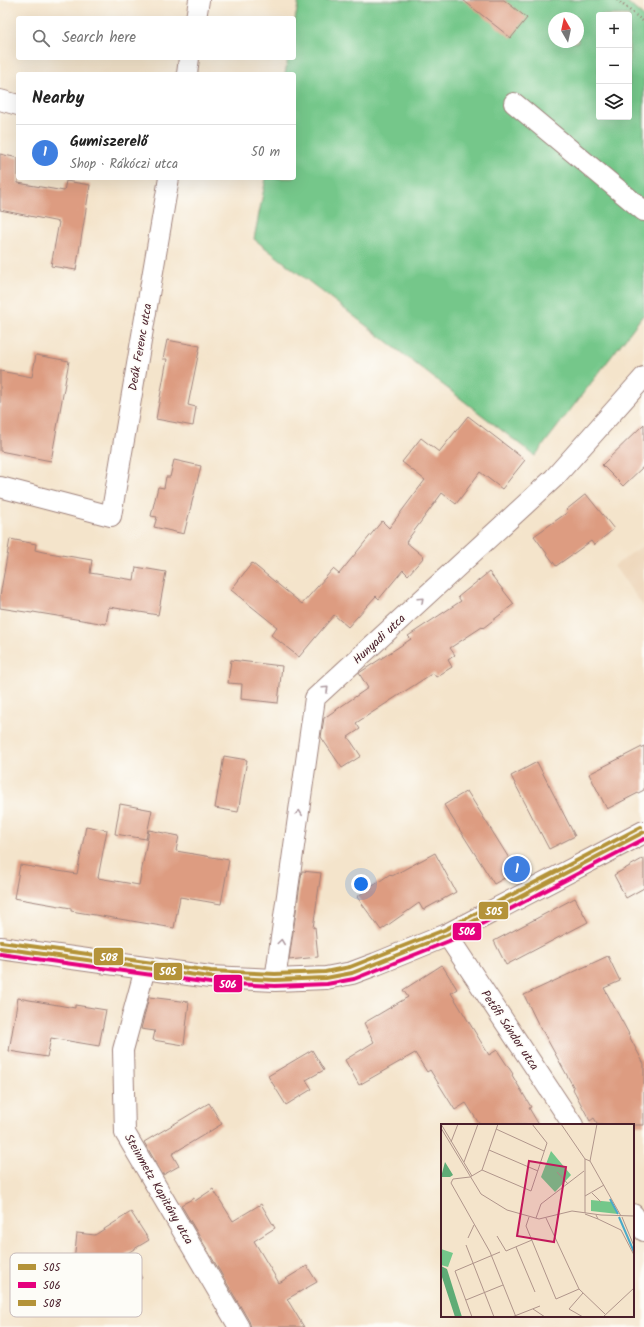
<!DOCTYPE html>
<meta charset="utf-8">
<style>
body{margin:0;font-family:Kalam,sans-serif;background:#f6f6f6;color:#222}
.controls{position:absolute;right:12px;top:12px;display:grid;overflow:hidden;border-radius:4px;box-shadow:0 4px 16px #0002}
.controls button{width:36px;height:36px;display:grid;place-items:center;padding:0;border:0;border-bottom:1px solid #e0e0e0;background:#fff;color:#222;font:20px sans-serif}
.compass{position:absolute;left:548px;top:12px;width:36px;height:36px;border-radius:50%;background:#fff;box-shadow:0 4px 16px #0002;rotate:351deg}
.you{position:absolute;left:361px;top:884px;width:14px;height:14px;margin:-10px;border:3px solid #fff;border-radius:50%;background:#1a73e8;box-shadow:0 0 0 6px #1a73e833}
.badge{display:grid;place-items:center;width:26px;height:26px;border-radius:50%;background:#1a73e8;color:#fff;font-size:13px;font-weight:700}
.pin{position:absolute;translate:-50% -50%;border:2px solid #fff;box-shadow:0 1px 4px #0006}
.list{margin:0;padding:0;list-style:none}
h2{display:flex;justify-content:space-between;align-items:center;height:52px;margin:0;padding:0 16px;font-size:17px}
h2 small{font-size:13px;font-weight:400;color:#767676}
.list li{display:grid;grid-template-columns:26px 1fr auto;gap:12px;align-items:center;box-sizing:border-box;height:56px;padding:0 16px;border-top:1px solid #e0e0e0}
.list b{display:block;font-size:15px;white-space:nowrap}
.list p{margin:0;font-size:13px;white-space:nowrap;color:#767676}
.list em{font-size:13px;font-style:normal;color:#767676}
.icon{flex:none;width:22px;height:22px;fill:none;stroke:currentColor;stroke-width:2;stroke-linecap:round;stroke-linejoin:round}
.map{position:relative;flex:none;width:644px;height:1327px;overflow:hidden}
.search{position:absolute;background:#fff;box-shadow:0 4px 16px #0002;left:16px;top:16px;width:280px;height:44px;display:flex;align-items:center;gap:10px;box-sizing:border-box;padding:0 14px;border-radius:4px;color:#767676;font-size:15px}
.panel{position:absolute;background:#fff;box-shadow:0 4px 16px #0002;left:16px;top:72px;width:280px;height:108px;border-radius:4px}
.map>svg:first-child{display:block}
.built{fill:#eed7bb}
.green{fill:#74c78a;stroke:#5f735a;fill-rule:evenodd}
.building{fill:#dd9c81}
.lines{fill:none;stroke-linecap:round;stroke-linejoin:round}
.minor-casing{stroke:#9f827b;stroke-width:22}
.secondary-casing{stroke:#9f827b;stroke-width:24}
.path{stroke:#9f827b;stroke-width:2.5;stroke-dasharray:1 3;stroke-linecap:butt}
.minor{stroke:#fff;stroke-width:20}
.secondary{stroke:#fff;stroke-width:22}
.bus-1-casing{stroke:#fdfcf7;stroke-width:7}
.bus-2-casing{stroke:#fdfcf7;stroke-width:7}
.bus-3-casing{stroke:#fdfcf7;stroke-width:7}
.bus-1{stroke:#b49339;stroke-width:4}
.bus-2{stroke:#e5007d;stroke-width:4}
.bus-3{stroke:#b49339;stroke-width:4}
.oneway{stroke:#ae9aa0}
.labels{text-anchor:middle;stroke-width:3;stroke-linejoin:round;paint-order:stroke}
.street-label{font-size:12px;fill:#4a1f2b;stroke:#fdfcf7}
.inset-river{fill:none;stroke:#4aaac9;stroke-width:2}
.inset-road{fill:none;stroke:#b0958b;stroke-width:1}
.view{fill:#c2185b;fill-opacity:0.15;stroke:#c2185b;stroke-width:2}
.inset-edge{fill:none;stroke:#4a1f2b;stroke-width:2}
.key{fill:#fdfcf7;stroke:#c7baba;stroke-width:1}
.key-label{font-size:11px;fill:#4a1f2b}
.line-badge{stroke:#fdfcf7;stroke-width:1.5}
.badge-label{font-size:11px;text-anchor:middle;font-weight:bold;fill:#fff}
</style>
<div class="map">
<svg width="644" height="1327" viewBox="0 0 644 1327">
<rect width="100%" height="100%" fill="#fdfcf7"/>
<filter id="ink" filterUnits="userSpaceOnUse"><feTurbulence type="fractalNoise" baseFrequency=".025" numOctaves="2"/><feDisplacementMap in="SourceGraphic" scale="8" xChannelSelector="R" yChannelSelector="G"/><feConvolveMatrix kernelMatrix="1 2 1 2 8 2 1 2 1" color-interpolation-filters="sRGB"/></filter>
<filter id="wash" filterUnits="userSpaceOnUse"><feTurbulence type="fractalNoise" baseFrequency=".012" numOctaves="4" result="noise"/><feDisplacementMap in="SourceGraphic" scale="16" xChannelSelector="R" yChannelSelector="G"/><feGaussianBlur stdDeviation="0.9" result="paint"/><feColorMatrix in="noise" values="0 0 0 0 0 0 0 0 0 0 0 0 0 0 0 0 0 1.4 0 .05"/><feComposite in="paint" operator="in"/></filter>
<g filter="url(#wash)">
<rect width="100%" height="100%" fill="#f4e4cb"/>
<path class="built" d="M644,545v62l-30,-41z"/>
<path class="green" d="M299,0h326l19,17v297l-109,142 -281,-217 12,-61h28v-104h-9l3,-16h6v-33zM599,15h30v102h-30zM554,18h24v24h-24z"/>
<g id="blocks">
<g class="building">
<path d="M463,0h41l23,18 -16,20z"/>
<path d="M0,154l18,4v25l46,8 2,-10 24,4 -14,85 -25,-4 8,-44 -59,-12z"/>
<path d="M167,340l33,6 -12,59 8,2 -3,19 -37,-7 11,-60h-4z"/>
<path d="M36,355l33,6 -18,100 -51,-10v-80l32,6z"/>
<path d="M468,416l57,44 -23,29 -22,-17 -24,32 -14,-11 -36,49 18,15 -16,18 -5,-5 -24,29 -3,-3 -28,31 -14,-12 -35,42 -28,-22 6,-8 -46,-37 21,-27 50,41 31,-35 6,5 43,-53 7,7 36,-48 -23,-18 19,-24 18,14z"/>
<path d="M644,424v42l-21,20 -21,-21z"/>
<path d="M174,460l27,6 -17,68 -30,-7 3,-10 -6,-1 7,-29 6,1 2,-11h4z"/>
<path d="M586,494l28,35 -20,16 -3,-4 -35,25 -22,-30 34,-24 -2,-2z"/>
<path d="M10,539l26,5 -1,6 8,2 49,8 -2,13 44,7 2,-13 30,5 -8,43 -49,-8 -3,17 -73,-12 -1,1 -32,-5v-12z"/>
<path d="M489,572l25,32 -31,24 -1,-1 -32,21 5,7 -7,5 4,7 -16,10 -3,-4 -77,50 4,6 -12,8 13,19 -19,12 -21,-31 3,-19 44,-30 -9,-15 52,-34 -3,-3 53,-35 -3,-4z"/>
<path d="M231,660l51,6 -4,37 -37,-4 1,-15 -14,-1z"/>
<path d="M644,746v44l-37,19 -18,-35z"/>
<path d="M224,756l23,4 -9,52 -23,-4z"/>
<path d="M537,762l38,74 -26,13 -38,-73z"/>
<path d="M467,791l50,80 -23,13 -50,-79z"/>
<path d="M120,804l32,6 -6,29 -31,-5z"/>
<path d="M86,826l21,4 -9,48 41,7 10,-55 30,6 -3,15 53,9 -8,44 -41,-7 -6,31 -103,-17v-3l-57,-10 6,-33 57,9z"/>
<path d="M435,853l21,39 -33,18 -4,-7 -38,27 -24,-33 33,-23 2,2z"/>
<path d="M644,858v30l-18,10 -12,-23z"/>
<path d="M302,871l19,2 -8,55 2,-1 3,30 -29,3z"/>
<path d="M575,898l13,24 -82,43 -12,-24z"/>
<path d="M608,956l12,25 -16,7 25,46h-1l16,30v61h-46l-4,-7 -4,3 -17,-32 1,-1 -32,-58h-1l-17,-35z"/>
<path d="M442,965l15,24 -6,4 38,62 8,-5 16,24 -1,1 19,32 -2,1 10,17h-59l-14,-22 -11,7 -25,-40 -3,2 -12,-19 -56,32 -14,-25 29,-18 -10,-19 44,-26 -5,-7z"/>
<path d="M149,997l40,5 -5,43 -31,-5 2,-9 -14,-2z"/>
<path d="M18,998l57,10v-3l31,5 -7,36 -48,-8 -4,19 -38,-6z"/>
<path d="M312,1050l12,20 -18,10 6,9 -26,16 -18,-29z"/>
<path d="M209,1103l13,21 -50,30 7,12 -16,9 -19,-33z"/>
<path d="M213,1189l20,32 28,-17 14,24 -21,13 25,42 28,-17 10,16 -30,17 17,28h-53l-2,-6 -68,-116 13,-7 1,3z"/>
<path d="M131,1212l18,28 -23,14 16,24 -45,29 -24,-36 4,-38 18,2z"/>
</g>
</g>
</g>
<g filter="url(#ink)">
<use href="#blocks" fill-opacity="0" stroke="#9f827b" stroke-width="1"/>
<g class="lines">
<g class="minor-casing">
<g id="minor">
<path d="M196,18l3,-18"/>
<path d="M187,74l2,-16"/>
<path d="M0,100l18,5"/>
<path d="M514,103l130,108"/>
<path d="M0,487l111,29 58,-338"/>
<path d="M447,935l126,190"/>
<path d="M145,969l-22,81 2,83 114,194"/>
<path d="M275,980l40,-282 239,-220 90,-101"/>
<path d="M633,1214l11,17"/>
</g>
</g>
<g class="secondary-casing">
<path id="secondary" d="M0,948l210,29 65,3 51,-2 26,-5 24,-9 71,-29 197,-103"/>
</g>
<path class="path" d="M617,0l27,22"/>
<use href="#minor" class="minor"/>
<use href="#secondary" class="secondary"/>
<g class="bus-1-casing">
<path id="bus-1" d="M0,948l210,29 65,3 51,-2 26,-5 95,-38 197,-103"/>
</g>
<g class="bus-2-casing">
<path id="bus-2" d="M0,954l210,29 65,3 52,-2 27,-5 95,-38 195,-102"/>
</g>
<g class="bus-3-casing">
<path id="bus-3" d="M1,942l210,29 64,3 50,-2 25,-5 94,-37 197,-103"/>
</g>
<use href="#bus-1" class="bus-1"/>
<use href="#bus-2" class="bus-2"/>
<use href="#bus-3" class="bus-3"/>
</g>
<defs><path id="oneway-chevron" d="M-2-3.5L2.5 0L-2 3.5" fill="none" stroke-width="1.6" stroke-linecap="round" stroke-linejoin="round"/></defs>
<g class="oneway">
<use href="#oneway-chevron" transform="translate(421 600) rotate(-43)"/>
<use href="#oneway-chevron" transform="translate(326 689) rotate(-43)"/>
<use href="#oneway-chevron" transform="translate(299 813) rotate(-82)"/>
<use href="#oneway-chevron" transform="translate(281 942) rotate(-82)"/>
</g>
</g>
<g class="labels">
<g class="street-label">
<text transform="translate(140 347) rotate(-80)" y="4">Deák Ferenc utca</text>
<text transform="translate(379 639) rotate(-43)" y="4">Hunyadi utca</text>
<text transform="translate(510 1030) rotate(56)" y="4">Petőfi Sándor utca</text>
<text transform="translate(159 1189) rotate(60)" y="4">Steinmetz Kapitány utca</text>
</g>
</g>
<g transform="translate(441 1124)">
<rect width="193" height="193" fill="#f4e4cb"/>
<path d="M110,27l20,24 -16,17 -14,-15zM150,76l21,2 6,12 -27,-3zM0,125l12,4 -5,14 -7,-2z" fill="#74c78a"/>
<path d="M4,38l8,13 -3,2h-9zM0,142l6,3 15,48h-7l-14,-43z" fill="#5fac76"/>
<path class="inset-river" d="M169,75l8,15M178,93l15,35"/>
<path class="inset-road" d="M0,0l31,52M57,0l-16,46 -12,7 -17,2 -2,4 39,69 26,65M120,0l24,35 5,2M156,0l-7,37 31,55M0,4l40,66 26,16 32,9 33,-8 29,4 33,1M55,5l48,22M10,18l7,-18M48,26l49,21M144,35v54M23,38l14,-38M41,46l49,21 16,-48 -15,-19M116,48l11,12M151,69l9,9M144,72l19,-11M144,90l13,5M155,91l2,4 23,11 13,25M88,93l-3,9 30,73 23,-10M181,93l12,29M95,94l5,-14 43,-33M105,94l33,71 26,25M56,112l9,15 26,-11M27,114l6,-13M25,121l28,72M75,123l19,45M25,176l37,-15M92,185l12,8M31,193l-17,-46 45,-19M71,193l28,-11M142,193l-14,-8 14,-16M162,193l31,-29"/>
<path class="view" d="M88,37l37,6 -12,75 -37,-6z"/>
<rect width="193" height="193" class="inset-edge"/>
</g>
<rect x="10" y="1253" width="132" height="64" rx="6" class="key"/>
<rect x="18" y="1264" width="18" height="6" fill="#b49339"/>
<rect x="18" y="1282" width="18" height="6" fill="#e5007d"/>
<rect x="18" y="1300" width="18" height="6" fill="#b49339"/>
<g class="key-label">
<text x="43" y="1271">505</text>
<text x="43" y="1289">506</text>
<text x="43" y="1307">508</text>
</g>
<g class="line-badge">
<rect x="478" y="901" width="31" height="19" rx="4" fill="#b49339"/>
<rect x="452" y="922" width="30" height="19" rx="4" fill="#e5007d"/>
<rect x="93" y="947" width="31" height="19" rx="4" fill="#b49339"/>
<rect x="153" y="962" width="30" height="19" rx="4" fill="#b49339"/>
<rect x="213" y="974" width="30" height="19" rx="4" fill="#e5007d"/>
</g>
<g class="badge-label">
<text x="494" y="915">505</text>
<text x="467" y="935">506</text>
<text x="109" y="961">508</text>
<text x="168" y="975">505</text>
<text x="228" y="988">506</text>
</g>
</svg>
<div class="controls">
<button>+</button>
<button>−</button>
<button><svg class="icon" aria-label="layers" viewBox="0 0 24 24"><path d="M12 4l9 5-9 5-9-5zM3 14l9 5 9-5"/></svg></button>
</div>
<svg class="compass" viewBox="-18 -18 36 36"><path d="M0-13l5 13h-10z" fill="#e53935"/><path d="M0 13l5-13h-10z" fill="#767676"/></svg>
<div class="you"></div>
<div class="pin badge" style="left:517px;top:869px;background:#3f7fe0">1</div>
<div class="search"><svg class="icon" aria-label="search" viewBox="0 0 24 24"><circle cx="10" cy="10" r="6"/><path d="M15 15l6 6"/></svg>Search here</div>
<section class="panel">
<h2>Nearby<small></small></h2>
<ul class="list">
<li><span class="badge" style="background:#3f7fe0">1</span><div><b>Gumiszerelő</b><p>Shop · Rákóczi utca</p></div><em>50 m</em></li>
</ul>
</section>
</div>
